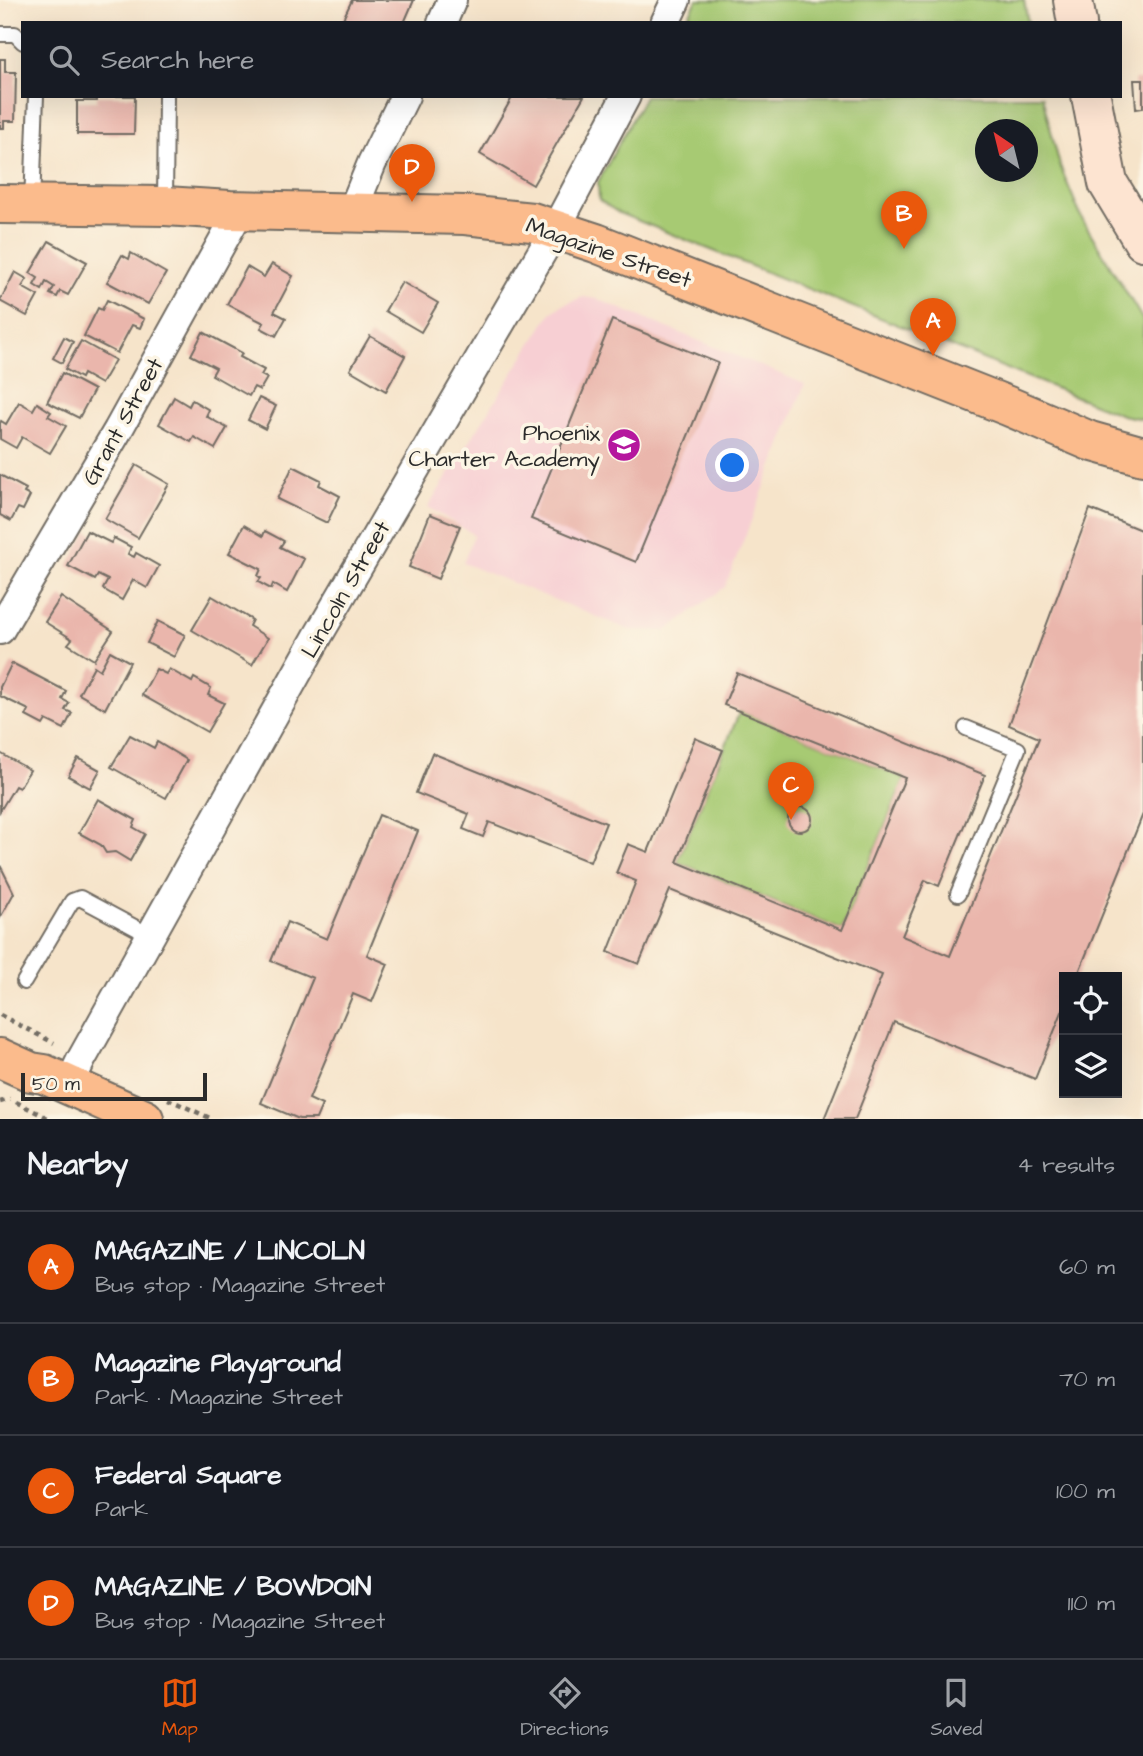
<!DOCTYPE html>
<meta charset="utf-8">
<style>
body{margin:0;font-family:"Architects Daughter",sans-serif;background:#20242c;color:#f1f3f6}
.controls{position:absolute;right:21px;bottom:21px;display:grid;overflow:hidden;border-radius:0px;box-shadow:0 7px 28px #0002}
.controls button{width:63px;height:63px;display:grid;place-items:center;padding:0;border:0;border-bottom:2px solid #363941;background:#171b24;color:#f1f3f6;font:35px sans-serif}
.compass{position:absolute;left:975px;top:119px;width:63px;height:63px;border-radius:50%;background:#171b24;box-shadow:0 7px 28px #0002;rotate:325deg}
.scale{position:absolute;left:21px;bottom:18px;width:186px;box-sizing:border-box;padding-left:7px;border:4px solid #2b2b2b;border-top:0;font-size:19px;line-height:24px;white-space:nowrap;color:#2b2b2b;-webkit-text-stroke:5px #fcf5e5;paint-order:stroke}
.you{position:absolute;left:733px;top:466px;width:24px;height:24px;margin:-18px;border:5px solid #fff;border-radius:50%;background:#1a73e8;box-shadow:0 0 0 10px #1a73e833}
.badge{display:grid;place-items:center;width:46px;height:46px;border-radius:50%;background:#ea580c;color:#fff;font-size:23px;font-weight:700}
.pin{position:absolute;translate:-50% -58px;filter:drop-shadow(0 2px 4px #0008)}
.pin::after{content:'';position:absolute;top:37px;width:24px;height:21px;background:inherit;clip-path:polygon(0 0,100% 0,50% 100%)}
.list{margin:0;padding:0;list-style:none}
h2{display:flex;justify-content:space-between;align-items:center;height:91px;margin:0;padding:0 28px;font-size:30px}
h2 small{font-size:23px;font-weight:400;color:#9ea1a6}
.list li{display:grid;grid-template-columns:46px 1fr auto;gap:21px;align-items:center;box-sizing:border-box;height:112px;padding:0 28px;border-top:2px solid #363941}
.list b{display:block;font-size:26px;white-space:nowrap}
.list p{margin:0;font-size:23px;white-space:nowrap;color:#9ea1a6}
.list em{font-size:23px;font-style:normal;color:#9ea1a6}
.icon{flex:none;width:38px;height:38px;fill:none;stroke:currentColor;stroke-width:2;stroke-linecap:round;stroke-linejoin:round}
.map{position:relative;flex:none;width:1143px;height:1119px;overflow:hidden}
.search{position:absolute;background:#171b24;box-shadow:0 7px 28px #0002;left:21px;right:21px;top:21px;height:77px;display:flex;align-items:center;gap:18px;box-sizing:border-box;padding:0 24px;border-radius:0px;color:#9ea1a6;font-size:26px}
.sheet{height:539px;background:#171b24}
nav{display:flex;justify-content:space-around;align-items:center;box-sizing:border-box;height:98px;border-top:2px solid #363941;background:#171b24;font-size:19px;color:#9ea1a6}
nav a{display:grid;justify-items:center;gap:4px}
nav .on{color:#ea580c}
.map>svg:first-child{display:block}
.built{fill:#f7cfd3}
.green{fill:#a7ca73;stroke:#697a4f;stroke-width:2;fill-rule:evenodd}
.building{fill:#eab6ac}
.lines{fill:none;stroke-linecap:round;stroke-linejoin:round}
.lane-casing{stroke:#726c63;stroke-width:18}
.street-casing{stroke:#726c63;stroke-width:32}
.secondary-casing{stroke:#726c63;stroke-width:42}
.primary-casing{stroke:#726c63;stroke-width:42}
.path{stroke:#726c63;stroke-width:4.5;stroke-dasharray:5 5;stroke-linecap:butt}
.lane{stroke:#fff;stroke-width:14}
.street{stroke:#fff;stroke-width:28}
.secondary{stroke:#fde4d1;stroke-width:38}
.primary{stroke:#fbbb8c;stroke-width:38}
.labels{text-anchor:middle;stroke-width:7;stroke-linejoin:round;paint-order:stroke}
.street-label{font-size:23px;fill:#2b2b2b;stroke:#fcf5e5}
.poi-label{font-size:23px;fill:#2b2b2b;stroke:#fcf5e5;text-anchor:end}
</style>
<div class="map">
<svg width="1143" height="1119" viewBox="0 0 1143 1119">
<rect width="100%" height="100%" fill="#fcf5e5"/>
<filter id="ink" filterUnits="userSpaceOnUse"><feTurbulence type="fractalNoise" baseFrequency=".0143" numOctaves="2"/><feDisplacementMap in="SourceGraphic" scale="14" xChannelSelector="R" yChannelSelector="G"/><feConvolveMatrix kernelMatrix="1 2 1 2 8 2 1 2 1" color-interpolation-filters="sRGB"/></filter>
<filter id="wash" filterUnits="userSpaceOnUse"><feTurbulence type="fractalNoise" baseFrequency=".00686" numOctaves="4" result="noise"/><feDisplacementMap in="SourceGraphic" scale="28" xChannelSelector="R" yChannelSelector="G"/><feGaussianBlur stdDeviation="1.57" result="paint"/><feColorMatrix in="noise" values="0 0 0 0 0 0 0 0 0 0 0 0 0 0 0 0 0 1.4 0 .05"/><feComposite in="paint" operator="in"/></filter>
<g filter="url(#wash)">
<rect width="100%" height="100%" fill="#f6e4ca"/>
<path class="built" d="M583,297l14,2 208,85 -80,203 -59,44 -36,-1 -167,-67 11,-28 -46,-28 123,-194 11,-8z"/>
<g class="green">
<path d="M697,0h327l4,23h-343z"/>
<path d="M645,96h397l18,70 22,53 61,101v99l-21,-4 -503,-202 -20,-13 -1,-18zM986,130h42v42h-42z"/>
<path d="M740,711l165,67 -63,152 -165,-68z"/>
</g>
<g id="blocks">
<g class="building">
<path d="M352,0h62l-10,23h-63z"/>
<path d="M0,59h5v13h11l-1,49h-11v7h-4z"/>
<path d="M1134,80h9v28l-7,1z"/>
<path d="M97,96h38l-1,38h-57v-33h20z"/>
<path d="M513,96h71l-51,89 -53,-31z"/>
<path d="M49,241l38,21 -19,33 -8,-4 -3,6 -7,-3 4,-7 -8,-5 -4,8 -8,-5 4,-7 -8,-5z"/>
<path d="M131,253l35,20 -18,31 -41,-22 15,-27 7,4z"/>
<path d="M272,264l21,12 -19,36 12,6 -10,18 -15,-8 3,-5 -37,-19 20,-37 17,10z"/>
<path d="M15,272l12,7 -5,8 16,9 -11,20 -27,-15z"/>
<path d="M402,282l36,21 -17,29 -36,-21z"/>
<path d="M107,300l37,19 -4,9 -8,-3 -15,28 -33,-17 14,-28 4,2z"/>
<path d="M612,320l106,43 -82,199 -105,-43z"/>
<path d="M203,332l39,21 -2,4 24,13 -3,5 6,3 -7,12 -6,-3 -5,9 -37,-21 4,-7 -25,-13z"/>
<path d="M370,336l35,20 -19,35 -36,-21z"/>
<path d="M64,337l9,5 -11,21 -9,-5z"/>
<path d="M81,341l34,19 -14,24 -18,-10 -2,4 -16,-9z"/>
<path d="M62,373l32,17 -15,28 -32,-16z"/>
<path d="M174,397l15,9 3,-6 17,10 -3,6 21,12 -12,21 -21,-12 -3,5 -32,-18z"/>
<path d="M259,398l17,8 -11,23 -17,-9z"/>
<path d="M19,402l14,8 4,-7 14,9 -3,4 18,10 -16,27 -28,-16 -6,11 -16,-9v-16l1,-2 5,3z"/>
<path d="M136,465l33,19 -31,54 -33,-19z"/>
<path d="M293,466l28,14 -2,5 21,11 -13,27 -50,-24z"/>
<path d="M0,475l26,14 -2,4 6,3 -7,14 -5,-2 -7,13 -11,-6z"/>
<path d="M1090,509l53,22v283l-66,163h-13v30l-29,72 -141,-57 -39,97h-31l58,-144 -212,-85 -31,74 -31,-12 28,-71 -20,-8 12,-29 20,8 47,-114 28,12 -46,112 165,68 63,-152 -181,-73 13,-32 248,102 -46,111 -14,-6 -23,56 48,20 89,-218 -30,-13z"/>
<path d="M430,514l30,12 -22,53 -29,-12z"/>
<path d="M244,525l19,11 2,-5 19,10 -4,6 24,12 -17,33 -14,-8 -2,5 -13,-7 3,-4 -3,-2 3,-7 -32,-16z"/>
<path d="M87,531l24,12 3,-5 17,9 -3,7 6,3 2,-4 23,13 -12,22 -14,-8 -11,20 -19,-11 5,-9 -10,-5 -3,5 -27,-14z"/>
<path d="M212,596l40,24 -3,6 19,12 -16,27 -60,-35z"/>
<path d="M61,597l52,34 -19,29 -26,-16 4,-5 -27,-17z"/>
<path d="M158,621l27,14 -11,22 -27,-14z"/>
<path d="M110,651l20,11 -25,47 -26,-15 15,-28 6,4z"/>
<path d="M12,663l54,28 -4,8 7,4 -4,7 7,3 -8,16 -18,-9 -3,5 -17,-9 3,-6 -29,-14v-9z"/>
<path d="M156,669l10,5 3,-5 23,13 2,-4 17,10 -3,7 16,8 -17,29 -65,-37z"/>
<path d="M130,735l24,13 3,-6 30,18 -21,38 -55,-31z"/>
<path d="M0,753l30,17 -11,18 -4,-2 -15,25z"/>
<path d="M432,753l174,70 -16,39 -101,-40 -6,15 -20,-8 6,-15 -53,-21z"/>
<path d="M78,758l22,12 -10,18 -22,-12z"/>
<path d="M98,799l38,21 -3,7 12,7 -15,27 -15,-9 -9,1 -5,-8 -22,-12z"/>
<circle cx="800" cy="819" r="12"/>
<path d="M379,815l39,16 -51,124 21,9 -16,38 -19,-8 -44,105 13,6 -6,14h-17l-38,-16 52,-125 -42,-17 16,-39 40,17z"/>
<path d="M0,865l14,28 -14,25z"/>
</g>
</g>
</g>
<g filter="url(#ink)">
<use href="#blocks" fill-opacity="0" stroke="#726c63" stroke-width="2"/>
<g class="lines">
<g class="lane-casing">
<g id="lane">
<path d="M0,34h15l8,8"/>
<path d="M32,204l4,-108"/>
<path d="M165,204l1,-108"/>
<path d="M958,894l60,-145 -52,-21"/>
<path d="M24,982l48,-81 8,-3 71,38"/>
</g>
</g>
<g class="street-casing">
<g id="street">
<path d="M442,23l10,-23"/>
<path d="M665,23l11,-23"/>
<path d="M352,212l20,-49 33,-67"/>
<path d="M0,630l118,-200 122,-220"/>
<path d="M69,1085l12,-25 238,-426 237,-406 70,-132"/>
</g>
</g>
<g class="secondary-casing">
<g id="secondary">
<path d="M1073,0l4,23"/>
<path d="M1091,96l17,87 35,58"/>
</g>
</g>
<g class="primary-casing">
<g id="primary">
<path d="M0,204l165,2 65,4 235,5 67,7 64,21 412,163 82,35 53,15"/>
<path d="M0,1058l31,14 13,2 100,45"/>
</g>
</g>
<g class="path">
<path d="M0,1015l54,28"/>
<path d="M168,1099l44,20"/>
<path d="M0,1102l10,-3"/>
<path d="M16,1102l34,17"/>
</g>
<use href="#lane" class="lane"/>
<use href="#street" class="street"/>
<use href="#secondary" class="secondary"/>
<use href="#primary" class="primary"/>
</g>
</g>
<defs>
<g id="school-disc" transform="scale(1.75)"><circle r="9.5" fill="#b5179e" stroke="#fcf5e5"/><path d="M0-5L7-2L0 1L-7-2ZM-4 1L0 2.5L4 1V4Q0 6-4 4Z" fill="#fff"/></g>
</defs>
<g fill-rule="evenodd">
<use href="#school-disc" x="624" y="445"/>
</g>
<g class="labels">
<g class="street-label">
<text transform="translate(609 252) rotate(19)" y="8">Magazine Street</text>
<text transform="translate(122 421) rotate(-61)" y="8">Grant Street</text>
<text transform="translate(345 589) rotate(-60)" y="8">Lincoln Street</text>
</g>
<g class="poi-label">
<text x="600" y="440">Phoenix<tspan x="600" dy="26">Charter Academy</tspan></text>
</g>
</g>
</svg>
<div class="controls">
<button><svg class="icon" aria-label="locate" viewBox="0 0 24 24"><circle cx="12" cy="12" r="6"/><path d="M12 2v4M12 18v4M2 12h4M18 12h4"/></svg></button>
<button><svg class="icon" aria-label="layers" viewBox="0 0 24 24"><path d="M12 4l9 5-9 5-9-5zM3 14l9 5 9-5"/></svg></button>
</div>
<svg class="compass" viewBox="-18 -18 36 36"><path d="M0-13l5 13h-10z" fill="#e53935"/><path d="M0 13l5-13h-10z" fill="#9ea1a6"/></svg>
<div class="scale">50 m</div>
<div class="you"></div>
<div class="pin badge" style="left:933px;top:356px">A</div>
<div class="pin badge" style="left:904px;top:249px">B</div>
<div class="pin badge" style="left:791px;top:820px">C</div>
<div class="pin badge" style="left:412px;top:202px">D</div>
<div class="search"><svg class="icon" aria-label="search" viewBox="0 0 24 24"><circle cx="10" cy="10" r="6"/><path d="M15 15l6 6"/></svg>Search here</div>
</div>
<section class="sheet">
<h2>Nearby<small>4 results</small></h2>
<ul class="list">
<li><span class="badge">A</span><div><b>MAGAZINE / LINCOLN</b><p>Bus stop · Magazine Street</p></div><em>60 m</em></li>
<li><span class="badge">B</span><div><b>Magazine Playground</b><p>Park · Magazine Street</p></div><em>70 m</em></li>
<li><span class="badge">C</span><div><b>Federal Square</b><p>Park</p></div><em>100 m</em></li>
<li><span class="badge">D</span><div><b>MAGAZINE / BOWDOIN</b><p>Bus stop · Magazine Street</p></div><em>110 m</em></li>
</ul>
</section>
<nav>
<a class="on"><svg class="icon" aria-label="map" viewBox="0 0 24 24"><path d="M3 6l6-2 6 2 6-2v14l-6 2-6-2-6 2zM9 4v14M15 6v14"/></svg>Map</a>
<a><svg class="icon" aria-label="directions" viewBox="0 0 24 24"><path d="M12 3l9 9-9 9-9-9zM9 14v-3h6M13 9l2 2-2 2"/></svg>Directions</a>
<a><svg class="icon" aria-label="saved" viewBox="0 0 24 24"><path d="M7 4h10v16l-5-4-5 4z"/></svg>Saved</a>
</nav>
